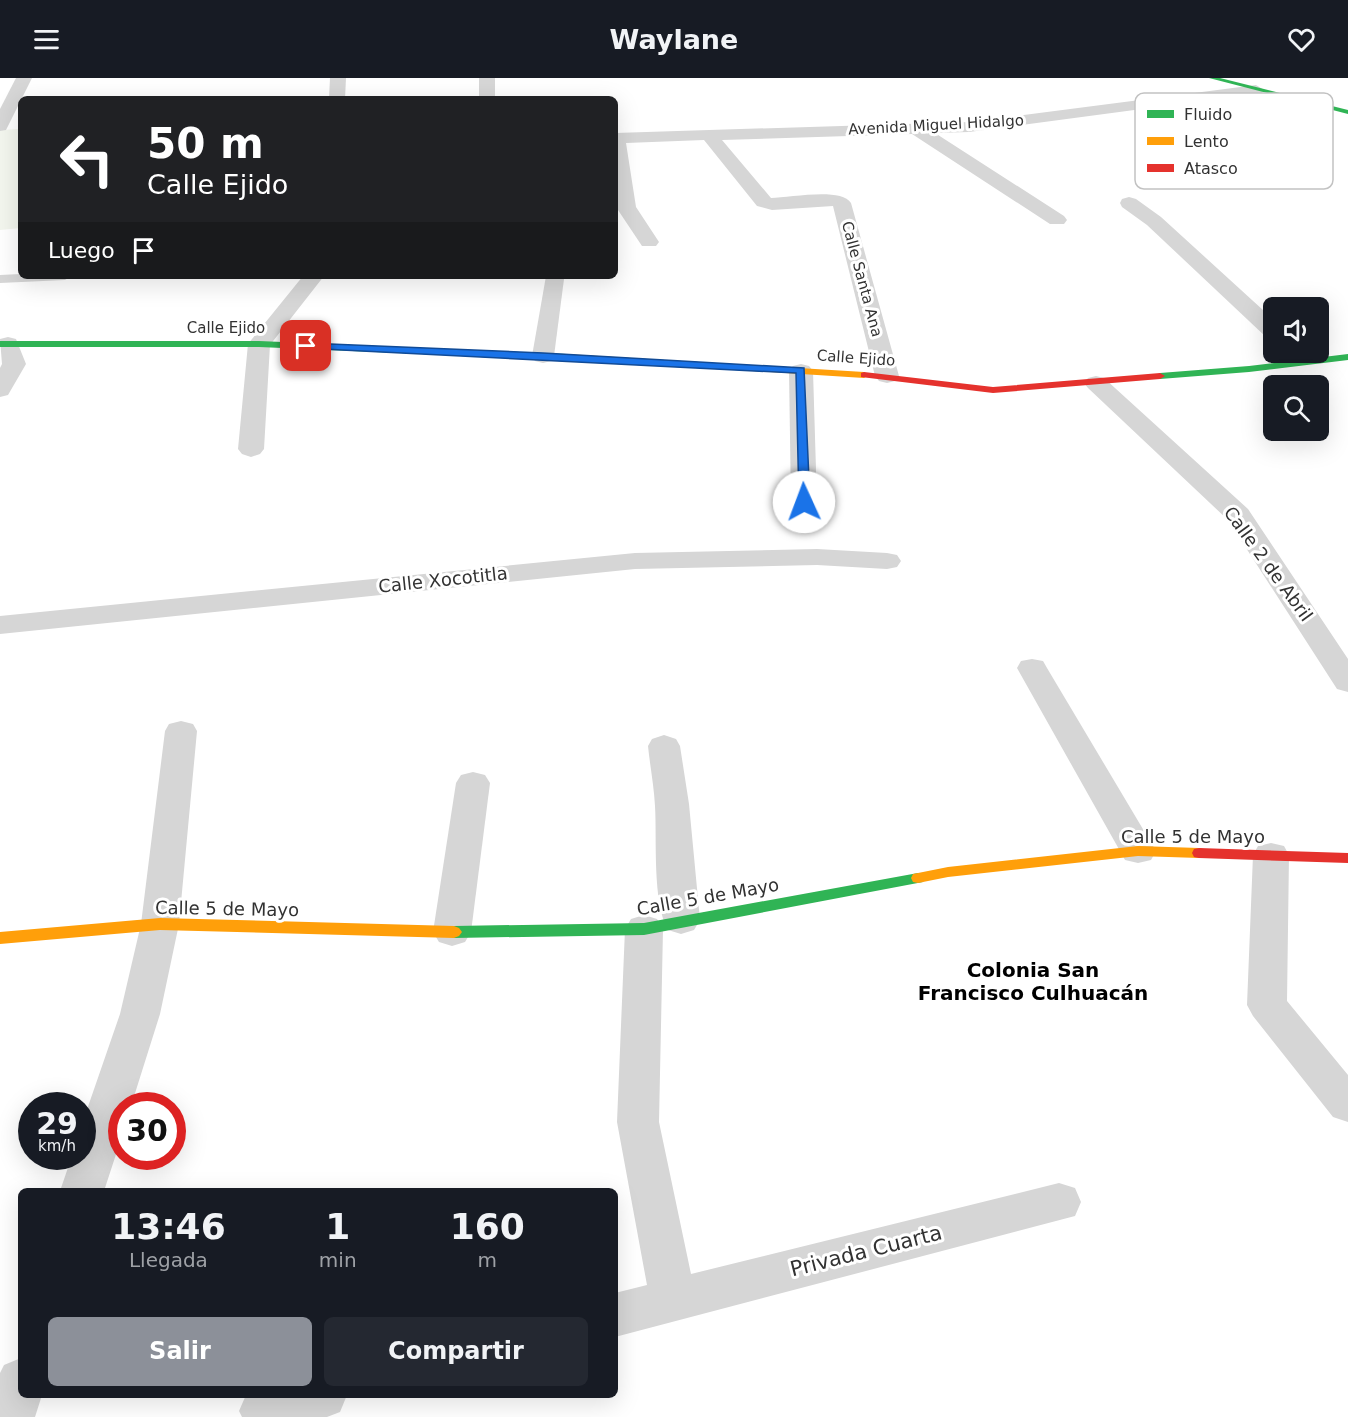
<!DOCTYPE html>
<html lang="es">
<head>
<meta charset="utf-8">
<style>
	:root { --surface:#171b24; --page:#242831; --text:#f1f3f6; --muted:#9ea1a6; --accent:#8c9099 }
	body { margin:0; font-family:"DejaVu Sans",sans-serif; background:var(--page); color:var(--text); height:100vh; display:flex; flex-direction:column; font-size:22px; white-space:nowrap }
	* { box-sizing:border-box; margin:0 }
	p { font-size:20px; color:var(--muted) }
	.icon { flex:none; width:33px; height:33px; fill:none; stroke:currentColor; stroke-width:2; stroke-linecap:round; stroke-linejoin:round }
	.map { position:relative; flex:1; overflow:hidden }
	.panel { position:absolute; left:18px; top:1110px; width:600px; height:210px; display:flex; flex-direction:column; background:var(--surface); border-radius:9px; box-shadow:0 6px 24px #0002 }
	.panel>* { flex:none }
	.hud { position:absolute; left:18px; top:18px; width:600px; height:183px; border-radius:9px; box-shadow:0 6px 24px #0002; background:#202124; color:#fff; overflow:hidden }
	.tools { position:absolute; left:1263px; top:219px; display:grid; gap:12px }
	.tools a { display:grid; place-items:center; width:66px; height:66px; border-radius:9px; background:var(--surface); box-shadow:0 6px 24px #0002; font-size:30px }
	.speed { position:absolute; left:18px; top:1014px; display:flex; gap:12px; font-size:30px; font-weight:700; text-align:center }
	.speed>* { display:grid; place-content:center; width:78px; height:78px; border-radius:50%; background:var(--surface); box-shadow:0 6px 24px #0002; line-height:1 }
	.speed small { font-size:15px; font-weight:400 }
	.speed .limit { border:9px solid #d22; background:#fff; color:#111 }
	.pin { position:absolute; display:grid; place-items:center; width:51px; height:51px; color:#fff; margin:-26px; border-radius:12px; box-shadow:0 3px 9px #0006 }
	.me { position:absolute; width:66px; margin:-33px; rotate:358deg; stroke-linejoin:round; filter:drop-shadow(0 0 4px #0008) }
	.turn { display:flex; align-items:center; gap:21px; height:126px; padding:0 30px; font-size:27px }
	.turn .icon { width:78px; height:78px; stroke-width:2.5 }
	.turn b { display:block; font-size:42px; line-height:51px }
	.then { display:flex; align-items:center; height:57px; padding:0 30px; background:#0003; gap:12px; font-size:22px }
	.eta { display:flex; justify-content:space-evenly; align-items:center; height:102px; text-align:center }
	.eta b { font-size:36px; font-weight:700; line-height:42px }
	.action { display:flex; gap:12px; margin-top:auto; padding:12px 30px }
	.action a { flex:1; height:69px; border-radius:9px; background:var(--accent); color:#fff; font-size:24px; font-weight:700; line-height:69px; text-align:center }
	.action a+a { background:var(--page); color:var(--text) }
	header { display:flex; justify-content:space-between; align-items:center; height:78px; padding:0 30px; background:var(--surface); font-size:27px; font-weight:700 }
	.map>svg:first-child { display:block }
</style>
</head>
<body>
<header><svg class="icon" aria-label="menu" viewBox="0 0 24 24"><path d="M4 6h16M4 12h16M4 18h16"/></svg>Waylane<svg class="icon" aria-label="heart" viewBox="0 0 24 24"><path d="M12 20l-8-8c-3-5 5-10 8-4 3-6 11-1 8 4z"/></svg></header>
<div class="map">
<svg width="1348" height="1339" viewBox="0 0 1348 1339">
	<rect width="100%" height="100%" fill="#fff"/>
	<polygon fill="#f3f6ee" points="21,51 21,150 0,152 0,52"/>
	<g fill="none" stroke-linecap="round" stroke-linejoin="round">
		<polygon fill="#d6d6d6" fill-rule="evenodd" points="21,196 21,198 71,198 65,202 0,205 0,197"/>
		<g fill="#d6d6d6" fill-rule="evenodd">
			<polygon points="16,0 32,0 6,52 0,53 0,31"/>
			<polygon points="330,0 346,0 345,21 329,21"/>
			<rect x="479" y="0" width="16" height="21"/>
			<path d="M1256,7l8,5 -2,3 -293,39 -34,1 129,83 3,4 -3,4h-14l-138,-90 -190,6 49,58c18,0 70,-11 80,5l48,173 -4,5 -8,2 -8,-2 -4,-5 -42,-170 -61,4 -15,-4 -53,-66 -78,3 10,64 23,35 -3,4h-14l-26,-39 -1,-74 354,-11z"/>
			<polygon points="1129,119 1136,121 1161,139 1274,242 1274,261 1266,259 1147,147 1122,129 1120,125 1122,121"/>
			<polygon points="303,198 324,198 270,267 264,371 260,376 251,379 242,376 238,371 248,266"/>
			<polygon points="546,198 562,198 564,201 554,278 551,283 543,285 535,283 532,278"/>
			<polygon points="8,259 16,261 26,286 8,317 0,319 0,290 2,286 0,261"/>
			<polygon points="801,286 809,288 813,293 817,425 813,431 804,433 795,431 791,425 789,293 793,288"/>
			<polygon points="1096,298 1104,300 1248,431 1348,581 1348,614 1337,611 1228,442 1088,310 1084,305 1088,300"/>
			<polygon points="817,471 887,475 897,477 901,483 897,489 887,491 817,487 635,491 0,556 0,538 635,475"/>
			<polygon points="1032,581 1043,583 1047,590 1156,773 1151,782 1138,785 1125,782 1120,773 1017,590 1021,583"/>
			<polygon points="181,643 193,646 197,653 179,846 160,936 131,1028 122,1028 122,1058 104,1113 60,1113 72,1078 82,1078 82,1046 120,936 141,846 165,653 169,646"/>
			<path d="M664,657l12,4 4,7 9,58 11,116 -6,10 -13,4 -13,-4c-16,-28 -11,-91 -13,-124 -1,-20 -5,-40 -7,-60l4,-7z"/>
			<polygon points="473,694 485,697 490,705 471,854 465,864 452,868 439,864 433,854 456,705 461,697"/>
			<polygon points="1271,765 1284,768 1289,777 1287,923 1348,997 1348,1044 1333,1039 1253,938 1247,927 1253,777 1258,768"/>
			<polygon points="644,837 657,841 663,851 659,1044 691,1196 1059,1105 1075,1110 1081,1124 1075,1138 615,1259 615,1215 647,1207 617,1044 625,851 631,841"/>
			<polygon points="21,1280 21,1317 42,1317 35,1339 0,1339 0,1295 4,1287"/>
			<polygon points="246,1317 347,1317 340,1334 327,1339 242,1339 239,1333"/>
		</g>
		<g fill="#30b455" fill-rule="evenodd">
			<polygon points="1209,0 1220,0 1348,32 1348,36"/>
			<polygon points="0,263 259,263 566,276 571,279 566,282 259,269 0,269"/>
			<polygon points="1348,276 1348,282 1249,294 1160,301 1155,298 1160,295 1249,288"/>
			<polygon points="918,795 923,796 925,800 923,804 644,857 454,860 449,858 446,854 449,850 454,848 644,845"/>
		</g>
		<g fill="#ff9f0a" fill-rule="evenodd">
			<polygon points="566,276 864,294 869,297 864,300 563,281 563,277"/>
			<polygon points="1138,768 1199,770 1204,771 1206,775 1204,779 1199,780 1138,778 948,799 918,805 913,804 911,800 913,796 948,789"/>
			<polygon points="160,840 454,848 459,850 462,854 459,858 454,860 160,852 0,866 0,854"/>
		</g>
		<g fill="#e5322d" fill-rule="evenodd">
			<polygon points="864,294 993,309 1160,295 1165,298 1160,301 993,315 861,299 861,295"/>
			<polygon points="1199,770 1348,775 1348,785 1199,780 1194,779 1192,775 1194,771"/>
		</g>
	</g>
	<polygon fill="#1a73e8" stroke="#114b97" stroke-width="1.5" points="306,265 543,275 804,290 810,424 804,428 799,424 796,295 303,270 303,266"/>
	<g text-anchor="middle" stroke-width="6" stroke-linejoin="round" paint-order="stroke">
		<g font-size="15" fill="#323232" stroke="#fff">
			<text transform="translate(936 47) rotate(-3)" y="5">Avenida Miguel Hidalgo</text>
			<text transform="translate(862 201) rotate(75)" y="5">Calle Santa Ana</text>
			<text x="226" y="255">Calle Ejido</text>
			<text transform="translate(856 280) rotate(4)" y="5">Calle Ejido</text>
		</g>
		<g font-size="18" fill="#323232" stroke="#fff">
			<text transform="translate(1268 486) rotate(54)" y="6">Calle 2 de Abril</text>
			<text transform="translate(443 502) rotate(-6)" y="6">Calle Xocotitla</text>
			<text x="1193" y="765">Calle 5 de Mayo</text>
			<text transform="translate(708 819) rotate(-10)" y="6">Calle 5 de Mayo</text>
			<text transform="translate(227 831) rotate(1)" y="6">Calle 5 de Mayo</text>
		</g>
		<g font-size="20" font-weight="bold" fill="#000" stroke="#fff">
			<text x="1033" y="899">Colonia San<tspan x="1033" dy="23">Francisco Culhuacán</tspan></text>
		</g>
		<g font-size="21" fill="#323232" stroke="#fff">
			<text transform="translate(866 1173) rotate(-14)" y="7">Privada Cuarta</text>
		</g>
	</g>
	<rect x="1135" y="15" width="198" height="96" rx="9" fill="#fff" stroke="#c2c2c2" stroke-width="1.5"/>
	<rect x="1147" y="32" width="27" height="8" fill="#30b455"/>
	<rect x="1147" y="59" width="27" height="8" fill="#ff9f0a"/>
	<rect x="1147" y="86" width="27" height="8" fill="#e5322d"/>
	<g font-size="16" fill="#323232">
		<text x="1184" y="42">Fluido</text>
		<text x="1184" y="69">Lento</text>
		<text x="1184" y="96">Atasco</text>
	</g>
</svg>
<div class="tools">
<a><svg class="icon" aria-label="sound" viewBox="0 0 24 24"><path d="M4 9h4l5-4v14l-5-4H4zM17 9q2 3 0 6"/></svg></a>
<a><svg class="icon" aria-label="search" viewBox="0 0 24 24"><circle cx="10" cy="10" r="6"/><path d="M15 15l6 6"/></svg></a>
</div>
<div class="speed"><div>29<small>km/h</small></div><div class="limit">30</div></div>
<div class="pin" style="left:306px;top:268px;background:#d93025"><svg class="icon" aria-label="arrive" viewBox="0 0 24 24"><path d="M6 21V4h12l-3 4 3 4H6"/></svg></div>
<svg class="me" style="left:804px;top:424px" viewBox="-20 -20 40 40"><circle r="19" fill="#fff"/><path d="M0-13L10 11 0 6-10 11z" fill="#1a73e8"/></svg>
<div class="hud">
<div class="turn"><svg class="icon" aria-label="left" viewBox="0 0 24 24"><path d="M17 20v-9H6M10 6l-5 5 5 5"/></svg><div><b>50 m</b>Calle Ejido</div></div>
<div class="then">Luego<svg class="icon" aria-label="arrive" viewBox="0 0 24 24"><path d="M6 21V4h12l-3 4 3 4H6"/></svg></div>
</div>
<section class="panel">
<div class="eta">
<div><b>13:46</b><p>Llegada</p></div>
<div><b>1</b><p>min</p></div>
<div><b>160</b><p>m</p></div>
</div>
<div class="action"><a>Salir</a><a>Compartir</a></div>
</section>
</div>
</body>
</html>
